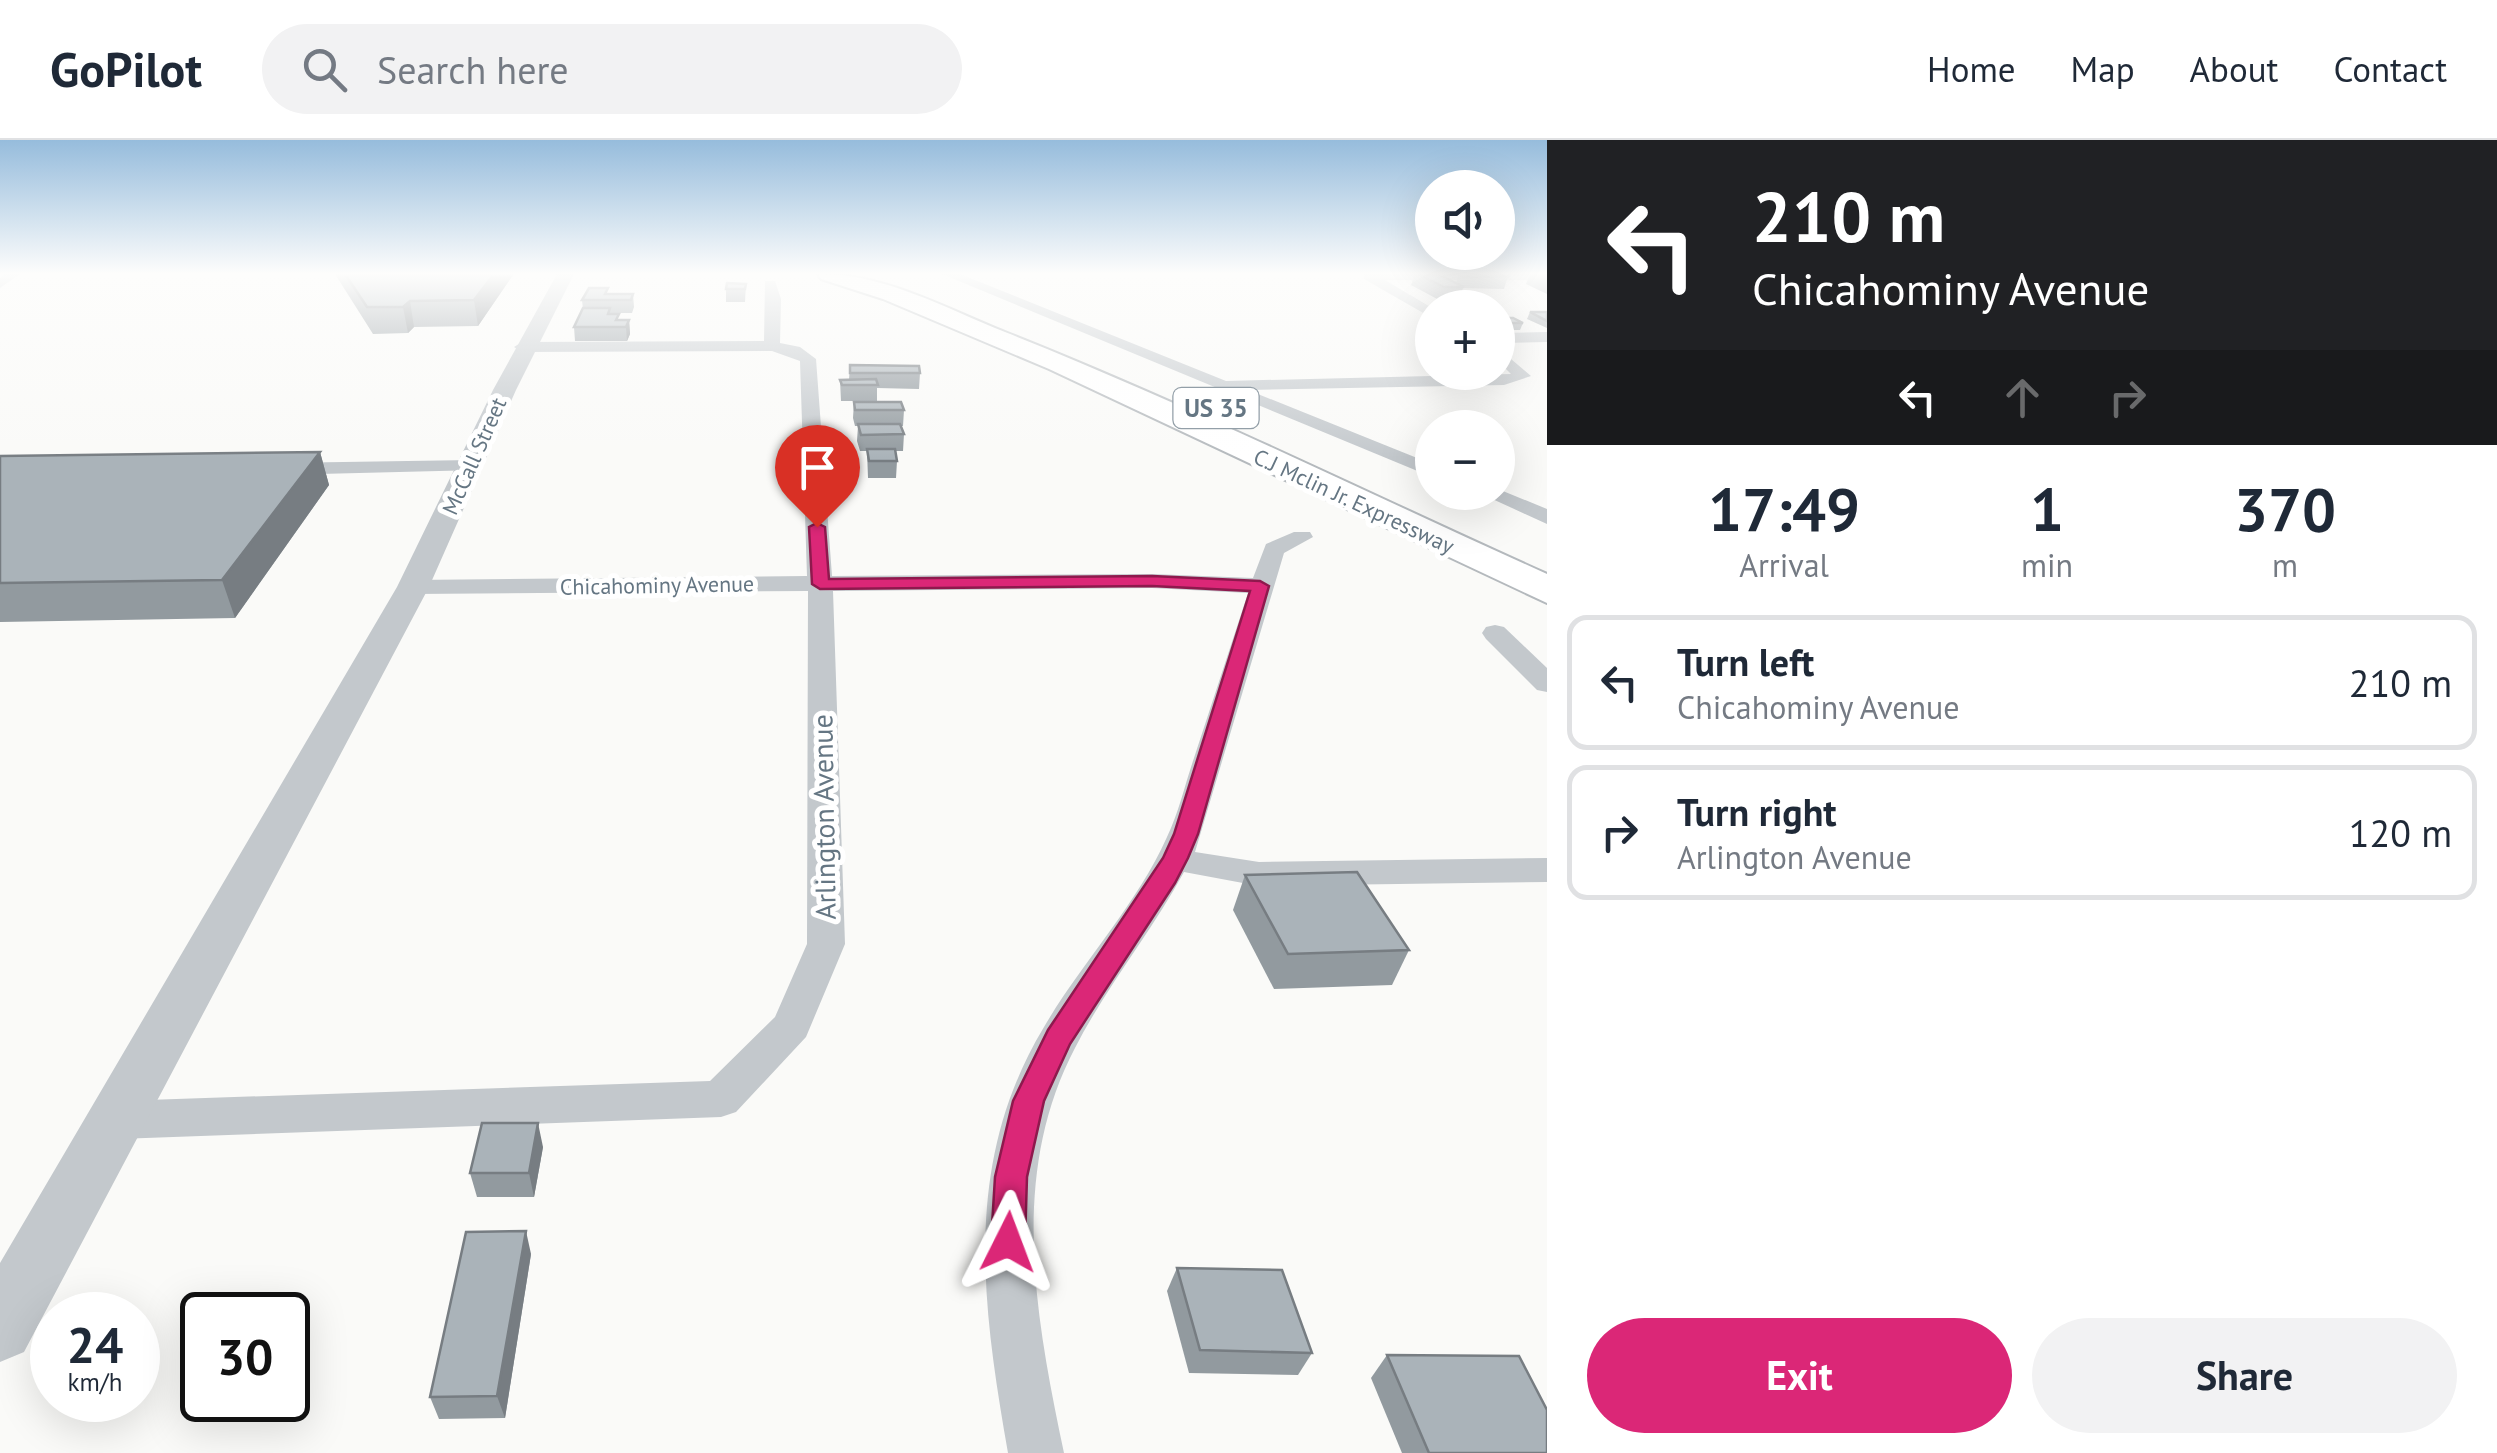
<!DOCTYPE html>
<html lang="en">
<head>
<meta charset="utf-8">
<style>
	:root { --surface:#fff; --page:#f2f2f3; --text:#1f2937; --muted:#747a83; --line:#e0e1e3; --accent:#db2777 }
	body { margin:0; font-family:"PT Sans",sans-serif; background:var(--page); color:var(--text); height:100vh; display:flex; flex-direction:column; font-size:38px; white-space:nowrap }
	* { box-sizing:border-box; margin:0 }
	p { font-size:32px; color:var(--muted) }
	.icon { flex:none; width:55px; height:55px; fill:none; stroke:currentColor; stroke-width:2; stroke-linecap:round; stroke-linejoin:round }
	.map { position:relative; flex:1; overflow:hidden }
	.drawer { display:flex; flex-direction:column; background:var(--surface); width:950px }
	.drawer>* { flex:none }
	.banner { background:#202124; color:#fff; overflow:hidden }
	.fabs { position:absolute; left:1415px; top:30px; display:grid; gap:20px }
	.fabs a { display:grid; place-items:center; width:100px; height:100px; border-radius:50%; background:var(--surface); box-shadow:0 10px 40px #0002; font-size:50px }
	.speed { position:absolute; left:30px; top:1152px; display:flex; gap:20px; font-size:50px; font-weight:700; text-align:center }
	.speed>* { display:grid; place-content:center; width:130px; height:130px; border-radius:50%; background:var(--surface); box-shadow:0 10px 40px #0002; line-height:1 }
	.speed small { font-size:25px; font-weight:400 }
	.speed .limit { border:5px solid #111; border-radius:15px; background:#fff; color:#111 }
	.pin { position:absolute; display:grid; place-items:center; width:85px; height:85px; color:#fff; margin:-102px -42px; border-radius:50% 50% 50% 0; rotate:-45deg; box-shadow:0 0 10px #0007 }
	.pin .icon { rotate:45deg }
	.me { position:absolute; width:110px; margin:-55px; rotate:3deg; stroke-linejoin:round; filter:drop-shadow(0 0 8px #0008) }
	.turn { display:flex; align-items:center; gap:35px; height:210px; padding:0 40px; font-size:45px }
	.turn .icon { width:130px; height:130px; stroke-width:2.5 }
	.turn b { display:block; font-size:70px; line-height:85px }
	.lanes { display:flex; align-items:center; height:95px; padding:0 40px; background:#0003; justify-content:center; gap:50px; direction:ltr }
	.lanes .off { opacity:.35 }
	.eta { display:flex; justify-content:space-evenly; align-items:center; height:170px; text-align:center }
	.eta b { font-size:60px; font-weight:700; line-height:70px }
	.cta { display:flex; gap:20px; margin-top:auto; padding:20px 40px }
	.cta a { flex:1; height:115px; border-radius:60px; background:var(--accent); color:#fff; font-size:40px; font-weight:700; line-height:115px; text-align:center }
	.cta a+a { background:var(--page); color:var(--text) }
	ul { padding:0; list-style:none }
	li { display:flex; align-items:center; gap:30px; height:135px; margin:0 20px 15px; padding:0 20px; border:5px solid var(--line); border-radius:20px }
	li div { flex:1 }
	li b { display:block; font-size:38px }
	li em { font-style:normal }
	header { display:flex; align-items:center; gap:60px; box-sizing:border-box; height:140px; padding:0 50px; background:var(--surface); border-bottom:2px solid var(--line) }
	header strong { font-size:48px }
	nav { display:flex; gap:55px; margin-inline-start:auto; font-size:35px }
	.search { width:700px; height:90px; background:var(--page); display:flex; align-items:center; gap:25px; box-sizing:border-box; padding:0 35px; border-radius:55px; color:var(--muted); font-size:38px }
	main { display:flex; flex:1; min-height:0 }
	.map>svg:first-child { display:block }
</style>
</head>
<body>
<header>
<strong>GoPilot</strong>
<div class="search"><svg class="icon" aria-label="search" viewBox="0 0 24 24"><circle cx="10" cy="10" r="6"/><path d="M15 15l6 6"/></svg>Search here</div>
<nav><a>Home</a><a>Map</a><a>About</a><a>Contact</a></nav>
</header>
<main>
<div class="map">
<svg width="1547" height="1313" viewBox="0 0 1547 1313">
	<rect width="100%" height="100%" fill="#fafaf8"/>
	<g fill="none" stroke-linecap="round" stroke-linejoin="round">
		<g stroke="#b4b9bd" stroke-width="4">
			<path id="trunk" d="M818,134c65,-1 127,34 187,58 184,73 362,161 542,242v29l-498,-234 -166,-70 -62,-20z"/>
		</g>
		<g fill="#c3c8cc" fill-rule="evenodd">
			<polygon points="5,134 20,134 0,148 0,138"/>
			<polygon points="942,134 960,134 1226,241 1511,234 1498,221 1498,208 1531,236 1504,245 1248,250 1432,324 1432,337"/>
			<polygon points="1364,134 1547,134 1547,140 1385,140 1432,168 1432,178 1364,139"/>
			<path d="M765,141h10l6,18 -1,44 20,4 16,12 16,217 320,-2 101,4 13,-34 28,-12h16l3,5 -29,16 -89,299 64,10 288,-4v24l-288,4 -75,-14c-33,61 -78,115 -109,176 -67,127 -39,271 -11,405h-56c-26,-149 -46,-290 36,-426 38,-65 92,-121 123,-190 12,-25 18,-53 27,-79 18,-55 36,-110 54,-165l-96,-5 -319,3 12,353 -39,93 -70,75 -15,5 -603,22 -16,-6 -6,-13 6,-13 16,-6 592,-20 65,-64 32,-73 1,-353 -395,3 -12,-7 12,-7 394,-4 -7,-215 -28,-10 -250,1 -8,-5 8,-5 242,-1z"/>
			<polygon points="1547,192 1547,202 1498,203 1498,193"/>
			<polygon points="472,320 482,326 479,330 279,335 269,329 279,323"/>
			<polygon points="1498,349 1547,369 1547,384 1477,352 1498,352"/>
			<polygon points="1495,485 1504,487 1547,528 1547,552 1537,550 1486,499 1482,493 1486,487"/>
		</g>
		<polygon fill="#c3c8cc" fill-rule="evenodd" points="557,134 574,134 516,250 429,447 24,1212 0,1222 0,1123 397,447 493,250"/>
		<use href="#trunk" fill="#fff" fill-rule="evenodd"/>
	</g>
	<g fill="#929a9f">
		<polygon points="335,134 513,134 513,135 478,186 414,187 408,193 373,194"/>
		<polygon points="1415,134 1438,134 1456,143 1459,134 1506,134 1508,136 1504,149 1463,148 1459,160 1439,160 1411,145"/>
		<polygon points="1530,134 1547,134 1547,154 1526,144"/>
		<polygon points="746,144 745,162 726,162 726,149"/>
		<polygon points="608,154 633,154 634,167 632,173 610,173 619,180 629,180 630,194 627,201 575,201 574,187 583,169 582,160"/>
		<polygon points="1530,172 1547,172 1547,188 1527,179"/>
		<polygon points="1498,178 1523,183 1520,190 1501,190 1498,188"/>
		<polygon points="850,225 920,233 919,249 877,248 877,261 841,261 840,240 849,240"/>
		<polygon points="854,262 904,270 903,286 901,286 904,294 903,311 895,311 897,321 896,338 868,338 867,311 860,311 857,301 858,286 855,286 853,278"/>
		<polygon points="320,312 329,345 235,478 0,482 0,316"/>
		<polygon points="1245,735 1409,810 1392,845 1274,849 1233,770"/>
		<polygon points="543,1007 534,1057 477,1057 470,1033"/>
		<polygon points="531,1114 505,1278 439,1279 430,1257"/>
		<polygon points="1177,1128 1312,1213 1298,1235 1189,1233 1167,1151"/>
		<polygon points="1387,1215 1547,1313 1402,1313 1371,1238"/>
	</g>
	<g fill="#777d82">
		<polygon points="494,134 513,135 478,186 474,160"/>
		<polygon points="410,161 414,187 408,193 403,167"/>
		<polygon points="629,180 630,194 627,201 626,187"/>
		<polygon points="320,312 329,345 235,478 222,440"/>
		<polygon points="538,983 543,1007 534,1057 529,1033"/>
		<polygon points="526,1091 531,1114 505,1278 497,1256"/>
	</g>
	<g fill="#aab3b9" stroke="#777d82" stroke-width="2.5">
		<polygon points="345,134 494,134 474,160 410,161 403,167 367,167"/>
		<polygon points="1418,134 1438,134 1464,147 1444,147"/>
		<polygon points="1464,134 1506,134 1508,136 1470,137"/>
		<polygon points="727,143 746,144 745,149 726,149"/>
		<polygon points="589,148 608,148 605,154 633,154 631,160 582,160"/>
		<polygon points="583,168 610,168 608,174 619,174 616,180 629,180 626,187 574,187"/>
		<polygon points="1530,172 1547,172 1547,181"/>
		<polygon points="1498,178 1513,178 1523,183 1504,183 1498,180"/>
		<polygon points="850,225 919,226 920,233 850,233"/>
		<polygon points="876,239 878,245 842,245 840,240"/>
		<polygon points="854,262 901,262 904,270 855,270"/>
		<polygon points="858,284 900,284 904,294 861,295"/>
		<polygon points="867,309 895,309 897,321 869,321"/>
		<polygon points="320,312 222,440 0,443 0,316"/>
		<polygon points="1357,732 1409,810 1288,814 1245,735"/>
		<polygon points="482,983 538,983 529,1033 470,1033"/>
		<polygon points="526,1091 497,1256 430,1257 466,1092"/>
		<polygon points="1177,1128 1282,1130 1312,1213 1200,1210"/>
		<polygon points="1387,1215 1519,1216 1547,1270 1547,1313 1429,1313"/>
	</g>
	<linearGradient id="sky" x2="0" y2="1"><stop stop-color="#96bcdc"/><stop offset="0.42" stop-color="#fdfdfc"/><stop offset="1" stop-color="#fdfdfc" stop-opacity="0"/></linearGradient>
	<rect width="1547" height="318" fill="url(#sky)"/>
	<polygon fill="#db2777" stroke="#8e194d" stroke-width="2.5" points="817,383 825,387 829,439 1152,436 1260,441 1269,446 1198,694 1188,718 1175,743 1070,904 1044,961 1027,1037 1025,1102 1020,1113 1008,1117 996,1113 991,1102 995,1037 1013,961 1048,890 1163,718 1174,694 1250,451 1152,446 820,449 812,444 809,387"/>
	<g text-anchor="middle" stroke-width="10" stroke-linejoin="round" paint-order="stroke">
		<g font-size="22" fill="#657683" stroke="#fff">
			<text transform="translate(474 316) rotate(-66)" y="8">McCall Street</text>
			<text transform="translate(1354 361) rotate(25)" y="8">C.J Mclin Jr. Expressway</text>
			<text transform="translate(657 445) rotate(-1)" y="8">Chicahominy Avenue</text>
		</g>
		<rect fill="#fff" stroke="#939fa8" stroke-width="2.5" x="1173.5" y="248" width="85" height="40" rx="8"/>
		<g font-size="25" font-weight="bold" fill="#657683">
			<text x="1216" y="277">US 35</text>
		</g>
		<g font-size="28" fill="#657683" stroke="#fff">
			<text transform="translate(824 677) rotate(-91)" y="10">Arlington Avenue</text>
		</g>
	</g>
</svg>
<div class="fabs">
<a><svg class="icon" aria-label="sound" viewBox="0 0 24 24"><path d="M4 9h4l5-4v14l-5-4H4zM17 9q2 3 0 6"/></svg></a>
<a>+</a>
<a>−</a>
</div>
<div class="speed"><div>24<small>km/h</small></div><div class="limit">30</div></div>
<div class="pin" style="left:817px;top:387px;background:#d93025"><svg class="icon" aria-label="arrive" viewBox="0 0 24 24"><path d="M6 21V4h12l-3 4 3 4H6"/></svg></div>
<svg class="me" style="left:1008px;top:1102px" viewBox="-20 -20 40 40"><path d="M0-17L14 15 0 8-14 15z" fill="#db2777" stroke="#fff" stroke-width="4"/></svg>
</div>
<section class="drawer">
<div class="banner">
<div class="turn"><svg class="icon" aria-label="left" viewBox="0 0 24 24"><path d="M17 20v-9H6M10 6l-5 5 5 5"/></svg><div><b>210 m</b>Chicahominy Avenue</div></div>
<div class="lanes"><svg class="icon" aria-label="left" viewBox="0 0 24 24"><path d="M17 20v-9H6M10 6l-5 5 5 5"/></svg><svg class="icon off" aria-label="ahead" viewBox="0 0 24 24"><path d="M12 20V5M6 11l6-6 6 6"/></svg><svg class="icon off" aria-label="right" viewBox="0 0 24 24"><path d="M7 20v-9h11M14 6l5 5-5 5"/></svg></div>
</div>
<div class="eta">
<div><b>17:49</b><p>Arrival</p></div>
<div><b>1</b><p>min</p></div>
<div><b>370</b><p>m</p></div>
</div>
<ul>
<li><svg class="icon" aria-label="left" viewBox="0 0 24 24"><path d="M17 20v-9H6M10 6l-5 5 5 5"/></svg><div><b>Turn left</b><p>Chicahominy Avenue</p></div><em>210 m</em></li>
<li><svg class="icon" aria-label="right" viewBox="0 0 24 24"><path d="M7 20v-9h11M14 6l5 5-5 5"/></svg><div><b>Turn right</b><p>Arlington Avenue</p></div><em>120 m</em></li>
</ul>
<div class="cta"><a>Exit</a><a>Share</a></div>
</section>
</main>
</body>
</html>
